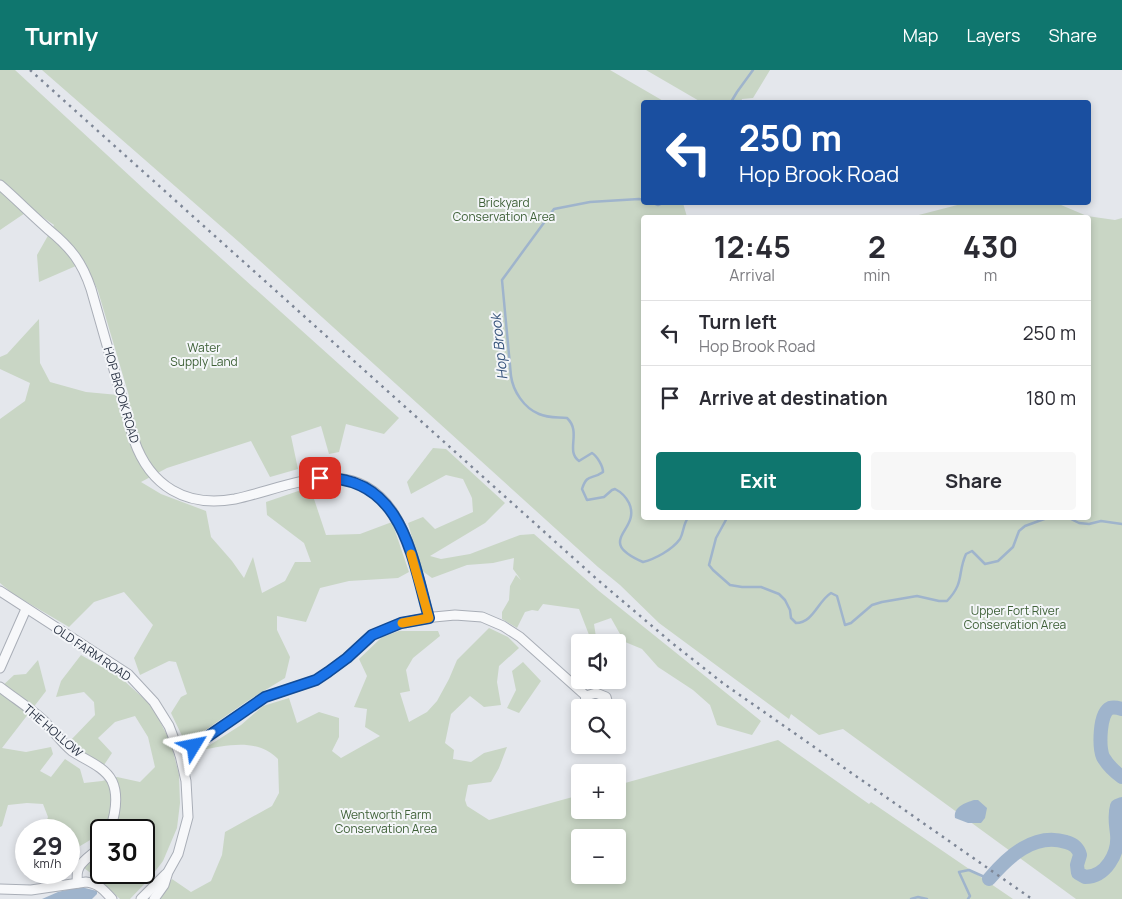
<!DOCTYPE html>
<html lang="en">
<head>
<meta charset="utf-8">
<style>
	:root { --surface:#fff; --page:#f7f7f7; --text:#2b2b33; --muted:#7c7c81; --line:#e1e1e2; --accent:#0f766e }
	body { margin:0; font-family:Manrope,sans-serif; background:var(--page); color:var(--text); height:100vh; display:flex; flex-direction:column; font-size:19px; white-space:nowrap }
	* { box-sizing:border-box; margin:0 }
	p { font-size:16px; color:var(--muted) }
	.icon { flex:none; width:28px; height:28px; fill:none; stroke:currentColor; stroke-width:2; stroke-linecap:round; stroke-linejoin:round }
	.map { position:relative; flex:1; overflow:hidden }
	.side { position:absolute; left:641px; top:145px; width:450px; height:305px; display:flex; flex-direction:column; background:var(--surface); border-radius:5px; box-shadow:0 2px 8px #0003 }
	.side>* { flex:none }
	.banner { position:absolute; left:641px; top:30px; width:450px; height:105px; border-radius:5px; box-shadow:0 2px 8px #0003; background:#1a4fa0; color:#fff; overflow:hidden }
	.fabs { position:absolute; left:571px; top:564px; display:grid; gap:10px }
	.fabs a { display:grid; place-items:center; width:55px; height:55px; border-radius:5px; background:var(--surface); box-shadow:0 2px 8px #0003; font-size:25px }
	.speed { position:absolute; left:15px; top:749px; display:flex; gap:10px; font-size:25px; font-weight:700; text-align:center }
	.speed>* { display:grid; place-content:center; width:65px; height:65px; border-radius:50%; background:var(--surface); box-shadow:0 2px 8px #0003; line-height:1 }
	.speed small { font-size:12px; font-weight:400 }
	.speed .limit { border:2px solid #111; border-radius:8px; background:#fff; color:#111 }
	.pin { position:absolute; display:grid; place-items:center; width:42px; height:42px; color:#fff; margin:-21px; border-radius:10px; box-shadow:0 2px 8px #0006 }
	.me { position:absolute; width:55px; margin:-28px; rotate:55deg; stroke-linejoin:round; filter:drop-shadow(0 0 4px #0008) }
	.turn { display:flex; align-items:center; gap:18px; height:105px; padding:0 15px; font-size:22px }
	.turn .icon { width:65px; height:65px; stroke-width:2.5 }
	.turn b { display:block; font-size:35px; line-height:42px }
	.eta { display:flex; justify-content:space-evenly; align-items:center; height:85px; text-align:center }
	.eta b { font-size:30px; font-weight:700; line-height:35px }
	.action { display:flex; gap:10px; margin-top:auto; padding:10px 15px }
	.action a { flex:1; height:58px; border-radius:5px; background:var(--accent); color:#fff; font-size:20px; font-weight:700; line-height:58px; text-align:center }
	.action a+a { background:var(--page); color:var(--text) }
	ul { padding:0; list-style:none }
	li { display:flex; align-items:center; gap:15px; height:65px; padding:0 15px; border-top:1px solid var(--line) }
	li div { flex:1 }
	li b { display:block; font-size:19px }
	li em { font-style:normal }
	header { display:flex; align-items:center; gap:30px; box-sizing:border-box; height:70px; padding:0 25px; background:var(--accent); color:#fff }
	header strong { font-size:24px }
	nav { display:flex; gap:28px; margin-inline-start:auto; font-size:18px }
	.map>svg:first-child { display:block }
</style>
</head>
<body>
<header>
<strong>Turnly</strong>
<nav><a>Map</a><a>Layers</a><a>Share</a></nav>
</header>
<div class="map">
<svg width="1122" height="829" viewBox="0 0 1122 829">
	<rect width="100%" height="100%" fill="#e4e7ec"/>
	<g fill="#c9d6c5" fill-rule="evenodd">
		<polygon points="0,0 15,0 145,120 399,348 384,364 346,354 339,382 329,384 321,356 291,366 298,399 270,407 251,371 167,398 141,412 161,424 206,441 211,467 232,491 244,508 253,487 262,523 285,511 295,492 311,492 304,473 267,445 266,432 310,417 326,465 360,464 392,452 409,502 398,508 349,511 320,518 306,552 277,546 277,560 290,587 285,608 246,632 194,668 184,670 171,643 181,627 187,624 176,592 169,591 140,605 134,588 153,555 124,522 94,532 69,557 13,524 0,513 0,349 25,331 30,313 0,299 0,287 7,284 39,249 40,293 50,312 86,322 129,326 98,221 85,192 39,212 37,185 54,155 31,139 0,160"/>
		<polygon points="42,0 610,0 665,32 644,32 644,132 683,133 687,147 644,148 644,448 1089,448 1089,148 911,147 965,133 1054,132 1087,146 1115,150 1122,148 1122,829 1076,829 843,659 819,665 791,644 789,649 659,553 620,515 598,497 239,172"/>
		<polygon points="646,0 770,0 753,28 742,29 741,32 701,32"/>
		<polygon points="433,378 446,379 505,433 485,453 430,486 441,489 470,484 520,465 534,464 599,521 761,651 752,665 717,655 710,635 693,620 658,597 642,579 618,569 616,572 592,572 620,564 611,548 594,554 596,567 591,570 579,539 543,534 538,541 532,540 525,542 517,558 502,549 502,542 509,530 510,516 516,505 521,510 513,499 514,488 493,493 467,495 432,508 421,500 408,453 423,447 435,459 473,442 472,428 463,409 446,405 411,424 407,412"/>
		<path d="M489,558l19,9 11,11 -20,18 -2,16 4,23 -17,2 -14,-11 -19,18 -6,29 9,7 -1,9 18,3 13,-9 23,-6 -8,21 -8,14 -23,3 -3,15 2,6 22,14 91,-25v15h38v-25l160,-45 91,64 2,-2 142,97h-853l12,-20 19,13 20,-11 11,-26 3,-23 47,-26 7,-13 -1,-34c-20,-21 -51,-14 -76,-9l39,-25 22,-19 26,-8 8,25 22,-11 20,6v19l-7,14 9,7 39,-22 -15,-9 2,-18 -13,-2 13,-31 -8,-17 23,-22 17,-6h39l2,5 -27,22 -7,12 4,21 -10,2 9,29 18,-10 10,-11 12,-22 8,-19zM580,768h38v37h-38z"/>
		<polygon points="81,585 121,608 152,636 171,673 179,705 180,733 177,758 163,791 150,808 130,829 120,829 100,810 84,798 101,783 101,802 144,802 144,760 101,760 101,772 97,766 75,779 69,777 69,760 43,760 48,747 43,734 27,733 8,735 2,756 0,757 0,618 14,605 26,604 38,590 46,621 2,678 26,682 51,677 53,684 40,701 51,707 65,689 80,699 84,713 102,711 117,707 140,712 155,697 148,667 135,646 115,652 98,668 112,683 104,695 76,680 70,671 95,645 94,632 84,622 56,627 61,611"/>
		<polygon points="523,592 541,611 519,643 507,638 516,620 512,601"/>
	</g>
	<g fill="#9fb4cc">
		<path d="M974,730h4l9,8 -2,10 -4,5h-13l-13,-5c-2,-11 10,-15 19,-18z"/>
		<polygon points="74,818 85,818 97,821 97,824 92,829 42,829 58,822"/>
	</g>
	<g fill="none" stroke-linecap="round" stroke-linejoin="round">
		<g stroke="#9fb4cc" stroke-width="2.5">
			<polyline points="731,32 737,22 753,0"/>
			<path d="M644,130l-5,-1 -49,3 -36,7 -52,71 9,96c2,15 13,32 28,38 9,4 18,3 28,4 15,14 -2,33 12,43l13,-8c5,3 11,13 11,19 -11,8 -16,1 -21,17l5,11 17,-3 8,-7 3,-1c6,3 11,8 14,14 13,28 -36,37 14,59 12,-3 29,-12 37,-23 4,-7 3,-15 8,-21"/>
			<polyline points="651,132 658,135 665,132"/>
			<path d="M727,448l-11,20 -7,27 4,5 17,15 12,2h19l18,7 6,6 5,10 1,8 5,5c17,0 22,-22 35,-30l6,3 8,29 6,-2 21,-18 10,-3 35,-6 22,5h8c18,-19 10,-27 19,-47l6,-3 13,13 13,-3 15,-14 6,-16 6,-5 22,-8"/>
			<polyline points="1069,448 1079,453 1089,454 1101,451 1122,454"/>
			<polyline points="911,829 918,827 927,829"/>
			<polyline points="968,829 970,826 959,802 969,800 989,809"/>
		</g>
		<g stroke="#9fb4cc" stroke-width="14">
			<path d="M1122,639c-3,-1 -9,-2 -12,-1 -11,5 -11,39 -7,49 4,7 12,15 19,20"/>
			<path d="M989,809c19,-22 45,-47 77,-37 7,2 12,5 14,13l-3,10 1,8 7,4c21,0 34,-24 32,-43 -1,-10 -3,-18 0,-28l5,-2"/>
		</g>
		<g stroke="#a9aeb7" stroke-width="11">
			<g id="street">
				<path d="M0,115c16,14 33,31 49,45 22,18 33,32 42,59l43,151c16,46 52,68 101,59 53,-11 116,-47 157,12 20,29 28,73 37,107"/>
				<polyline points="0,521 128,604 154,632 169,656 180,685 186,711 188,747 178,784 168,802 164,815 154,829"/>
				<polyline points="0,598 26,539"/>
				<path d="M0,617c14,11 30,21 43,33 10,10 18,22 29,31 13,9 32,15 40,30 7,15 3,34 -2,49"/>
				<polyline points="584,638 586,626 596,623 606,627 609,638"/>
				<polyline points="180,685 265,627 316,610 328,602 347,588 372,565 401,553 434,547 455,545 482,547 503,556 520,567 586,626"/>
				<path d="M78,813c-5,-20 11,-24 23,-37"/>
				<path d="M0,819l31,1 55,-8c12,1 18,8 26,17"/>
				<polyline points="141,829 166,804"/>
			</g>
		</g>
		<use href="#street" stroke="#f7f8fa" stroke-width="9"/>
		<polyline stroke="#7d8696" stroke-width="2.5" stroke-dasharray="2.5 5" stroke-linecap="butt" points="30,0 599,511 672,573 724,614 1032,829"/>
	</g>
	<g fill="none" stroke-linecap="round" stroke-linejoin="round">
		<g stroke="#114b97" stroke-width="12">
			<path id="route" d="M194,676l71,-49 51,-17 12,-8 19,-14 25,-23 29,-12 28,-5c-17,-61 -27,-143 -109,-140"/>
		</g>
		<use href="#route" stroke="#1a73e8" stroke-width="9"/>
		<polyline stroke="#f59e0b" stroke-width="9" points="402,553 429,548 411,484"/>
	</g>
	<g text-anchor="middle" stroke-width="4" stroke-linejoin="round" paint-order="stroke">
		<g font-size="12" fill="#3f6138" stroke="#f4f6f9">
			<text x="504" y="137">Brickyard<tspan x="504" dy="14">Conservation Area</tspan></text>
			<text x="204" y="282">Water<tspan x="204" dy="14">Supply Land</tspan></text>
			<text x="1015" y="545">Upper Fort River<tspan x="1015" dy="14">Conservation Area</tspan></text>
			<text x="386" y="749">Wentworth Farm<tspan x="386" dy="14">Conservation Area</tspan></text>
		</g>
		<g font-size="12" fill="#2b3445" stroke="#f4f6f9">
			<text transform="translate(121 325) rotate(74)" y="4">HOP BROOK ROAD</text>
			<text transform="translate(92 583) rotate(34)" y="4">OLD FARM ROAD</text>
			<text transform="translate(53 661) rotate(41)" y="4">THE HOLLOW</text>
		</g>
		<g font-size="14" font-style="italic" fill="#34527a" stroke="#f4f6f9">
			<text transform="translate(499 277) rotate(-96)" y="5">Hop Brook</text>
		</g>
	</g>
</svg>
<div class="fabs">
<a><svg class="icon" aria-label="sound" viewBox="0 0 24 24"><path d="M4 9h4l5-4v14l-5-4H4zM17 9q2 3 0 6"/></svg></a>
<a><svg class="icon" aria-label="search" viewBox="0 0 24 24"><circle cx="10" cy="10" r="6"/><path d="M15 15l6 6"/></svg></a>
<a>+</a>
<a>−</a>
</div>
<div class="speed"><div>29<small>km/h</small></div><div class="limit">30</div></div>
<div class="pin" style="left:320px;top:408px;background:#d93025"><svg class="icon" aria-label="arrive" viewBox="0 0 24 24"><path d="M6 21V4h12l-3 4 3 4H6"/></svg></div>
<svg class="me" style="left:194px;top:676px" viewBox="-20 -20 40 40"><path d="M0-17L14 15 0 8-14 15z" fill="#1a73e8" stroke="#fff" stroke-width="4"/></svg>
<div class="banner">
<div class="turn"><svg class="icon" aria-label="left" viewBox="0 0 24 24"><path d="M17 20v-9H6M10 6l-5 5 5 5"/></svg><div><b>250 m</b>Hop Brook Road</div></div>
</div>
<section class="side">
<div class="eta">
<div><b>12:45</b><p>Arrival</p></div>
<div><b>2</b><p>min</p></div>
<div><b>430</b><p>m</p></div>
</div>
<ul>
<li><svg class="icon" aria-label="left" viewBox="0 0 24 24"><path d="M17 20v-9H6M10 6l-5 5 5 5"/></svg><div><b>Turn left</b><p>Hop Brook Road</p></div><em>250 m</em></li>
<li><svg class="icon" aria-label="arrive" viewBox="0 0 24 24"><path d="M6 21V4h12l-3 4 3 4H6"/></svg><div><b>Arrive at destination</b></div><em>180 m</em></li>
</ul>
<div class="action"><a>Exit</a><a>Share</a></div>
</section>
</div>
</body>
</html>
